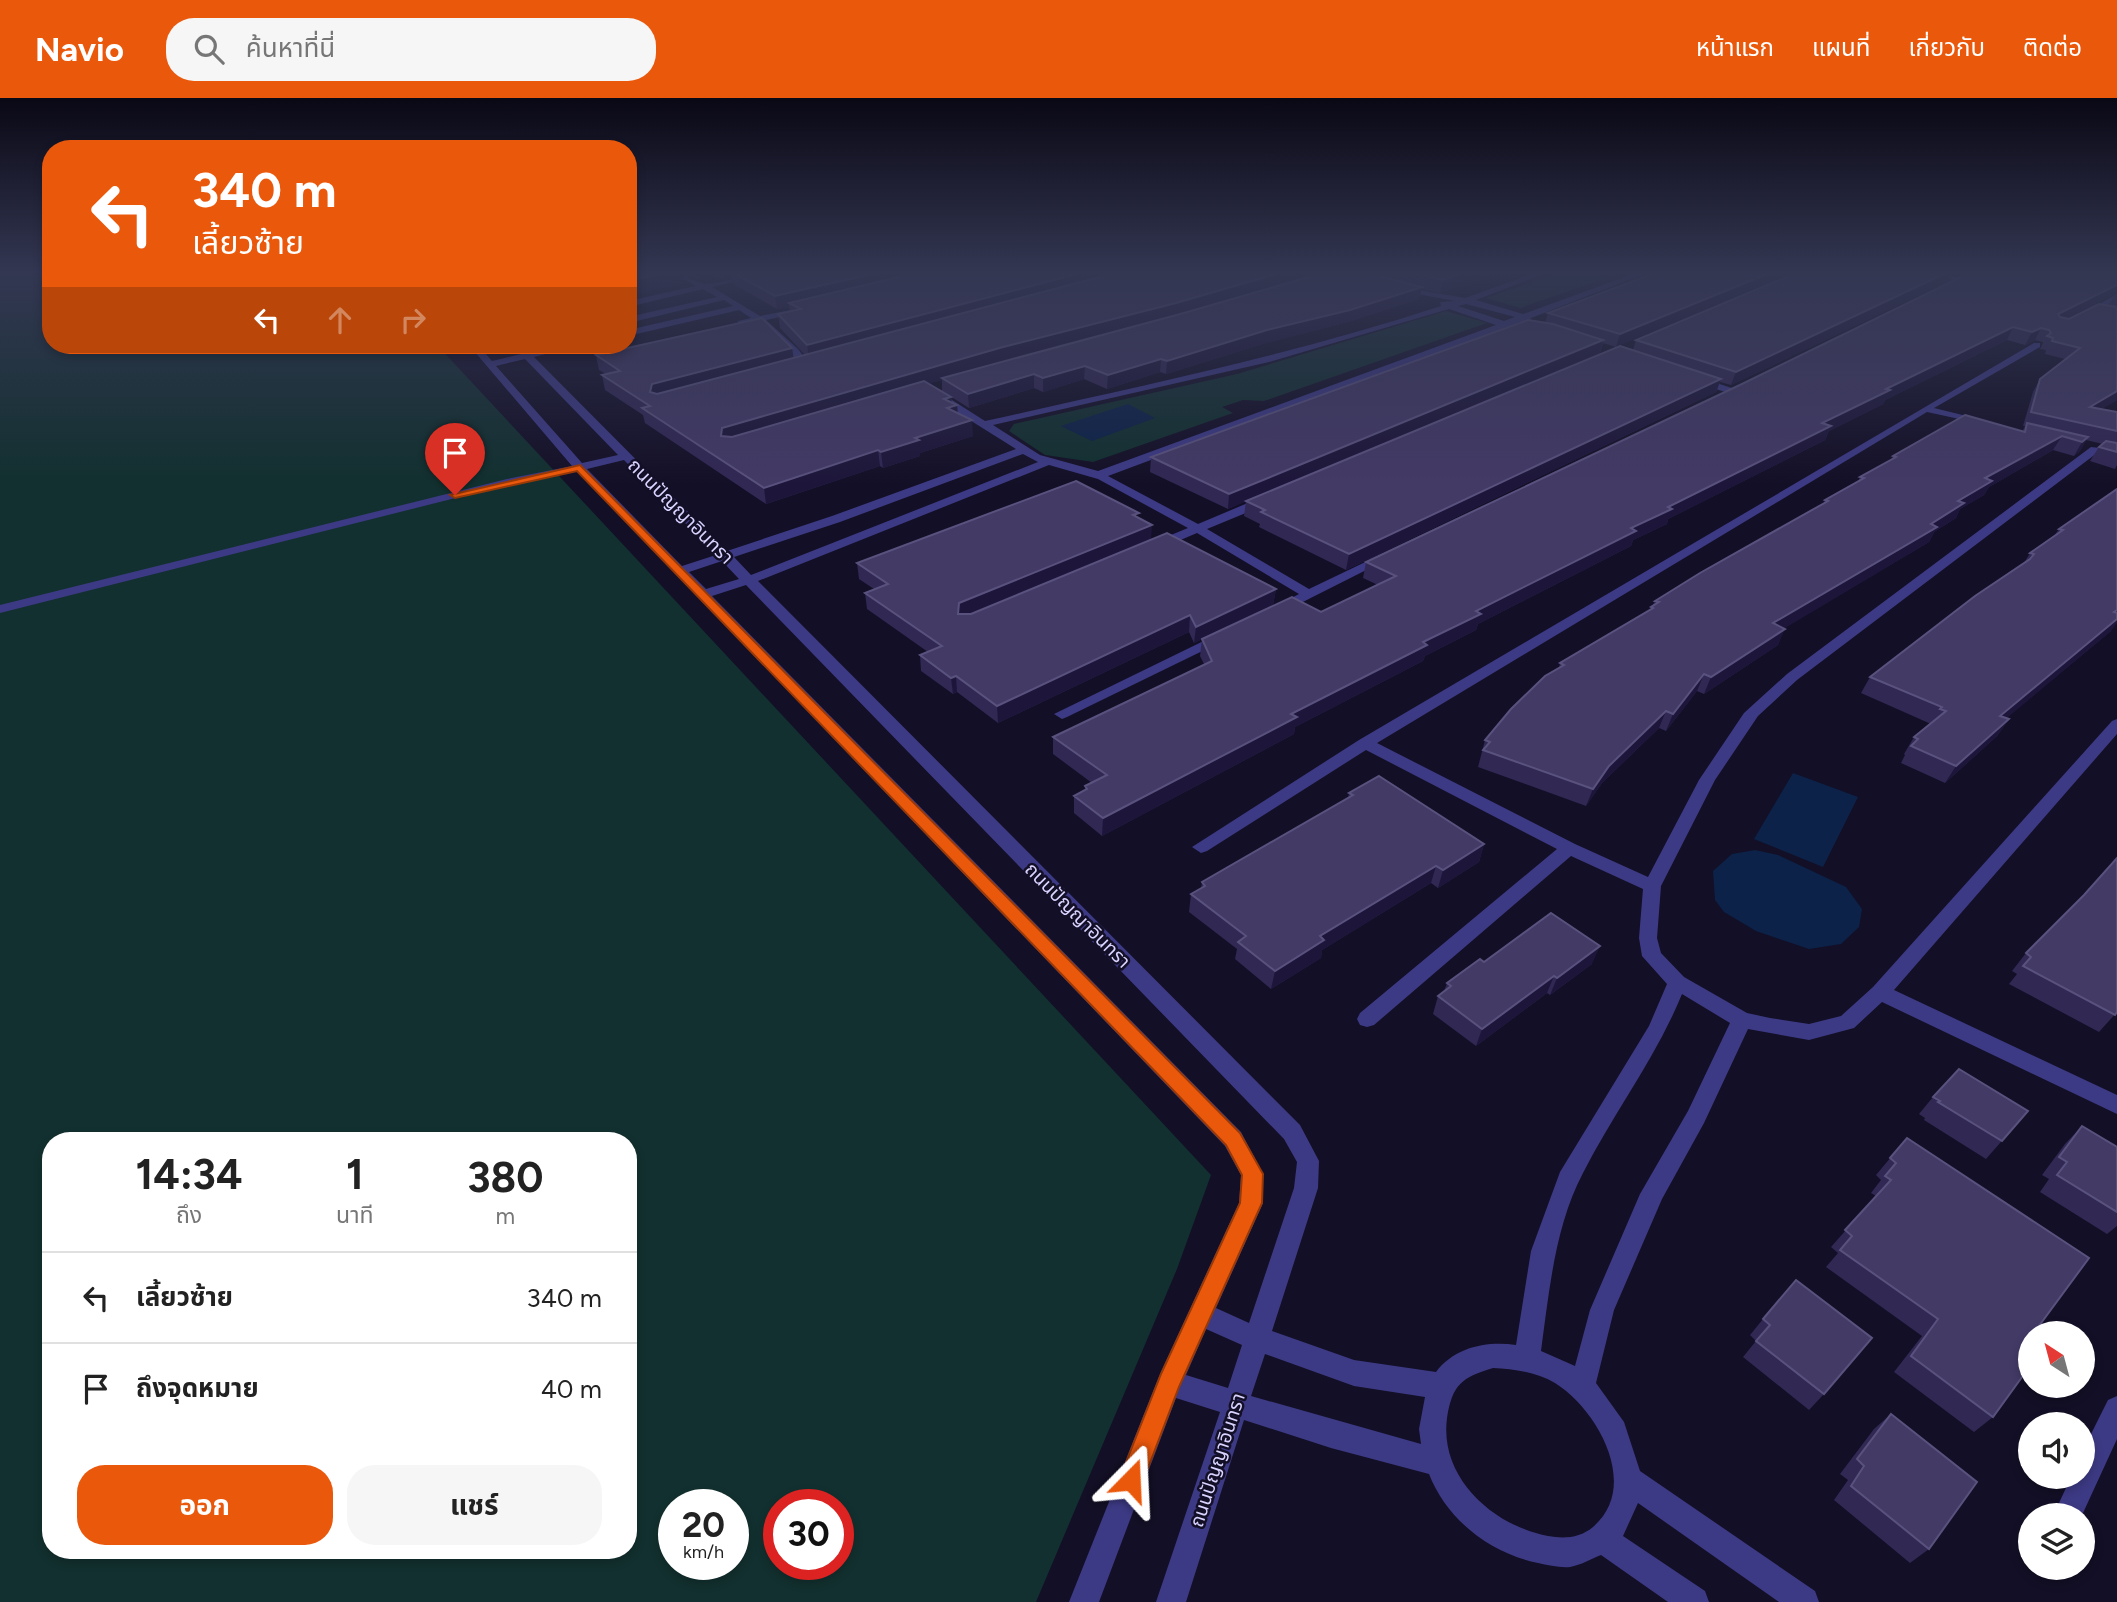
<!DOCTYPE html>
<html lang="th">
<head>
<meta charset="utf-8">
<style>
	:root { --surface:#fff; --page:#f6f6f6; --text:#222; --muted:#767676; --line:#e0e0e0; --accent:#ea580c }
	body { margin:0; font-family:Figtree,"Noto Sans Thai",sans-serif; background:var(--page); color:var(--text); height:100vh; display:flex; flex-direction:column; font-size:26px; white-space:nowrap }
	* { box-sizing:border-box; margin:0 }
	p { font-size:23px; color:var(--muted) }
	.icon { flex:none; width:38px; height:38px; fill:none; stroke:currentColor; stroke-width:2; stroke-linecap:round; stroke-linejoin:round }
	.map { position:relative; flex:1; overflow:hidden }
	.drawer { position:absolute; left:42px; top:1034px; width:595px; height:427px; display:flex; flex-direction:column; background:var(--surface); border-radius:28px; box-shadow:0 4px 10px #0003 }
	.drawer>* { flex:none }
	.top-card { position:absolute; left:42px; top:42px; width:595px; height:214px; border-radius:28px; box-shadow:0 4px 10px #0003; background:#ea580c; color:#fff; overflow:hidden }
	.needle { width:46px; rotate:324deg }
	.tools { position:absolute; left:2018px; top:1223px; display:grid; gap:14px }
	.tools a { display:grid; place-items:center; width:77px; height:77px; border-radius:50%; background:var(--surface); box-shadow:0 4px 10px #0003; font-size:35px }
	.speed { position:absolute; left:658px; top:1391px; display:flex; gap:14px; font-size:35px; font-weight:700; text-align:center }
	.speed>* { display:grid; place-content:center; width:91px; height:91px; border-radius:50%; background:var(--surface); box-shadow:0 4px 10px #0003; line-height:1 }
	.speed small { font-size:18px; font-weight:400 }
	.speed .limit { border:10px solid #d22; background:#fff; color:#111 }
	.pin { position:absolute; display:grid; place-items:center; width:60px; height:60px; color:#fff; margin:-72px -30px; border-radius:50% 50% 50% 0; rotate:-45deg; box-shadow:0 0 7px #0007 }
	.pin .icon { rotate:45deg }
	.me { position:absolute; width:77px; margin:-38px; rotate:21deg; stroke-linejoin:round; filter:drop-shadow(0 0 5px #0008) }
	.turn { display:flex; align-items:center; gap:24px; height:147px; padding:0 35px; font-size:32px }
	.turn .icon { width:91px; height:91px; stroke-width:2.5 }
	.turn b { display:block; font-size:49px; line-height:60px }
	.lanes { display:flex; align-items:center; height:66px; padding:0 35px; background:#0003; justify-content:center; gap:35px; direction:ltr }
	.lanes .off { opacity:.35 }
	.eta { display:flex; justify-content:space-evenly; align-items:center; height:119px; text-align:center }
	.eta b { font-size:42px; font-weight:700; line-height:49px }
	.action { display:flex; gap:14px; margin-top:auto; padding:14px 35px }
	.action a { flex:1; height:80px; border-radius:28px; background:var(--accent); color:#fff; font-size:28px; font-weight:700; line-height:80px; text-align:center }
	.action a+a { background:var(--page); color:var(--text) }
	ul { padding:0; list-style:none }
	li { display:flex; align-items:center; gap:21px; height:91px; padding:0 35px; border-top:2px solid var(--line) }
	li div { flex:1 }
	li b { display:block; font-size:26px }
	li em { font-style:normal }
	header { display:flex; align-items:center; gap:42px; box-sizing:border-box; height:98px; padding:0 35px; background:var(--accent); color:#fff }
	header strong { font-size:33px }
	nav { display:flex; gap:38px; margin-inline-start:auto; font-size:24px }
	.search { width:490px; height:63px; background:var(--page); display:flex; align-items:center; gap:18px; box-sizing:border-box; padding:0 24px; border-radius:28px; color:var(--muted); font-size:26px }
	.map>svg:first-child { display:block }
</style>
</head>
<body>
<header>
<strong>Navio</strong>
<div class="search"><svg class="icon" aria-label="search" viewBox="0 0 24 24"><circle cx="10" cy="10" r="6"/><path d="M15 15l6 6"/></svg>ค้นหาที่นี่</div>
<nav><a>หน้าแรก</a><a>แผนที่</a><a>เกี่ยวกับ</a><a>ติดต่อ</a></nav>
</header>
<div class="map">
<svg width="2117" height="1504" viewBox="0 0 2117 1504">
	<rect width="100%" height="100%" fill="#130f26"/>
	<g fill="#12302f" fill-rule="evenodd">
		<path d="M0,176h51v71h386l774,830 -34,94 -141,333h-1036zM51,1043h577v409h-577zM674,1407h59v59h-59zM779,1407h59v59h-59z"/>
		<polygon points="1554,176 1617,176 1520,210 1486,200"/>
		<polygon points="1446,213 1487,225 1264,303 1243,302 1222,309 1233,315 1093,364 1045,357 1009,333 1014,326 1237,276"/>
	</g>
	<g fill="#0c2248">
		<polygon points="1128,306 1155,320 1092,343 1061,328"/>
		<polygon points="1793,675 1858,699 1823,769 1754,741"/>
		<polygon points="1755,752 1778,757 1846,789 1862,811 1859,829 1841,846 1809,851 1756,833 1724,814 1715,802 1713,773 1732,756"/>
	</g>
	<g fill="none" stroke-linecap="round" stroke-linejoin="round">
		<g fill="#3d3a85" fill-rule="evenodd">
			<path d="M674,176c12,0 21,9 32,10 17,0 38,-10 57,-10l-51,13 48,29 42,-8v4l-36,8 32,29 13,17 -8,2 -26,-29 -20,-17 -19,3v-4l13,-3 -12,-8 -111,26v-6l105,-24 -9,-6 -96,23v-6l89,-20 -14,-8 -75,18v-6l68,-15z"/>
			<path d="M1532,176h11l-67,26 47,14 110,-40h11l-113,44 -1,3h-7l-415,155 90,48 64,-27h8v6l-63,26 102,60 73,-35 4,-1 6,4 -111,56 -5,1 -7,-4 30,-16 -102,-61 -40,17h-8v-6l39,-16 -90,-49 -49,-14 -291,116 542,544 19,36 -1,27 -46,143 82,29 82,12c19,-25 51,-31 80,-27l15,-94 29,-79 89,-146 18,-42 -25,-28 -3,-18 4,-49 -72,-33 -197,169 -7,2 -7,-2 -3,-6 3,-6 197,-164 -191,-99 -159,101 -6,2 -9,-6 167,-107 675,-397h6v4l-106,61 53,13v4l-60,-13 -550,331 198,101 73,33 51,-97 45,-67 43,-39 304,-227 26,3v6l-20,-3 -300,227 -39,36 -43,64 -54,106 -4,52 4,15 23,24 63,36 23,5 39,6 32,-8 32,-29 239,-266 5,-2v15l-223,256 223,105v19l-235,-112 -28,26 -45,12 -61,-11 -44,94 -42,76 -48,111 -18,73 28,39 16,49 175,120 4,11h-40l-141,-99 -15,33 82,55 4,11h-41l-67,-47c-10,4 -20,10 -31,12 -10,1 -22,-2 -32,-4 -48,-10 -91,-43 -109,-89l-98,-26 -87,-28 -58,182h-30l64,-190 -44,-14 -77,204h-30l91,-228 79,-171 2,-28 -16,-29 -648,-675 -70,14 -507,128v-8l507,-126 65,-13 -103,-121h9l14,16 29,-7 -8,-9h9l8,7 34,-7h16l-46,12 193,194 105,-35 184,-67 -83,-52v-4h8l44,28c153,-34 307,-66 456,-115l-1,-4 15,-1 -59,-11v-4l69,12zM1466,206l49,13 -11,4 -46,-15zM1449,211l47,16 -398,146 -58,-16 -47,-30 276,-63zM525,261l93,96 -36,8 -86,-97zM1023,356l15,8 -287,113 -17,-18 106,-35zM624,362l92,95 -34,11 -95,-97zM722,463l17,18 -33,10 -17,-17zM746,487l538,554 13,23 -3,26 -45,135 -33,-15 47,-105v-29l-22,-42 -529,-536zM1682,896l48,29 -42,88 -48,83 -50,116 -15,56 -34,-15c8,-59 14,-125 42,-178 31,-61 73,-115 99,-179zM1206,1231l36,16 -14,43 -42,-13zM1265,1256l89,32 71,11 -6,32 2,15 -170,-48zM1493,1270c21,1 43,4 62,15 42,26 86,103 38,144 -13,11 -29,12 -45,9 -54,-10 -109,-58 -101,-118 5,-33 15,-41 46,-50z"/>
			<polygon points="1929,176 1945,176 1967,182 1963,184"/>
			<polygon points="2117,196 2117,202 2099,212 2117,215 2117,221 2087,213"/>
			<polygon points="1698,279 1738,292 1739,294 1734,297 1695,284 1693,282"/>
			<polygon points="1222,534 1227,535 1227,541 1067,619 1062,621 1054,616"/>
			<polygon points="2117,1298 2117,1341 2083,1415 2077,1418 2063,1415 2059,1405 2071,1379 2082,1379 2082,1354 2108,1302"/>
		</g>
	</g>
	<g fill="#312854">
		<polygon points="628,176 1494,176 1440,195 1421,191 1419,201 1348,224 1266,245 1166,276 1160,274 1107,291 1084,281 1043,294 1034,290 969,310 942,293 942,282 929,285 951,299 952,305 957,307 958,315 973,338 920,355 920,358 883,370 880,368 766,406 645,325 643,317 605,292 602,277 606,276 599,272 596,257 792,250 794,260 805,257 780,230 778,216 790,214 789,209 777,211 733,186 731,179 723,181 717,178 699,182 683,176 684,185 628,197"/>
		<polygon points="1652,176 1616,249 1603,245 1600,255 1276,390 1633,252 1636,242 1793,176 1951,176 1947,184 1731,287 1720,284 1716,294 1346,472 1259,429 1260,426 1244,418 1246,403 1228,411 1150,374 1151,359 1545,225 1548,215"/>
		<polygon points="2117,176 2117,195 2067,220 2069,221 2108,208 2114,198 2117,197 2117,302 2101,311 2117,314 2117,367 2115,371 2090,363 2099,349 2103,346 2086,342 2080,353 2074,358 2053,352 1989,389 1984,397 1960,411 1956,420 1934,434 1929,444 1784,530 1778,547 1704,596 1697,593 1666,633 1659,630 1602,685 1586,708 1478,669 1485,642 1559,570 1560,565 1650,512 1655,503 1823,406 1825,402 1858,384 1860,379 1891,362 1893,358 2022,334 2025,328 2023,328 2033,294 2040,281 2065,261 2045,256 2046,252 2040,251 2043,245 2043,244 2035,242 2025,247 2007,242 1885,302 1883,306 1829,333 1825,342 1668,421 1667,426 1633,442 1631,448 1478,526 1476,532 1425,558 1423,563 1295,629 1294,636 1102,738 1074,715 1074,698 1085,692 1085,688 1092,685 1053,656 1053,639 1204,566 1200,558 1202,541 1321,514 1378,487 1363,480 1366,464 1744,285"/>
		<polygon points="2117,391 2111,533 2006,620 2009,621 1997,638 1945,685 1901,665 1905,657 1904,656 1914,639 1931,626 1861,595 1870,579 2024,465 2030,455 2054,438 2059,431"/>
		<polygon points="1139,420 1151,442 1276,491 1273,507 1194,545 1189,534 998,625 957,594 953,596 921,573 920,557 928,554 867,511 865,495 874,491 859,481 857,465"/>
		<polygon points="1349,695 1484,746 1479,764 1438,790 1431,785 1322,852 1321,860 1271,891 1235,861 1237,851 1189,814 1191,796 1201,790 1202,784 1348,700"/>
		<polygon points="2026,855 2117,914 2099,934 2009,886 2017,876 2012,873"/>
		<polygon points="1484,864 1592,866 1550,897 1547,895 1476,948 1433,916 1438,898 1444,893 1447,885"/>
		<polygon points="1933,999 2028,1013 1986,1061 1924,1022 1925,1020 1919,1016"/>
		<polygon points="2082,1028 2117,1049 2117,1128 2107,1136 2040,1094 2049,1081 2042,1077 2065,1046"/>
		<polygon points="1907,1040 2021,1251 1993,1319 1974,1334 1894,1274 1922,1238 1826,1169 1838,1155 1831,1149 1876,1098 1871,1095 1881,1082 1876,1077"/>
		<polygon points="1763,1221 1872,1240 1824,1296 1809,1312 1743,1259 1756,1243 1750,1237"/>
		<polygon points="1891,1316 1929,1451 1910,1465 1834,1402 1848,1382 1840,1376 1874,1331"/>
	</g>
	<g fill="#1d163a">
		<polygon points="661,176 683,176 684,185 628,197 628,183"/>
		<polygon points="698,176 716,176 717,178 699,182"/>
		<polygon points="722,176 731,176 731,179 723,181"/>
		<polygon points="872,176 930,176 789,205 789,209 777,211 775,198"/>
		<polygon points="1077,176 1126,176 809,261 807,247"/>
		<polygon points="1276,176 1320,176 1175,218 942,280 942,282 725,345 721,338 722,330 1003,249"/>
		<polygon points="1459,176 1494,176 1440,195 1443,182"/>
		<polygon points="1767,176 1791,176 1616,249 1620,236"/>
		<polygon points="1944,176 1951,176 1947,184 1731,287 1736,274"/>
		<polygon points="2117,187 2117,195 2051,228 2058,216"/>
		<polygon points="1422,189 1419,201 1348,224 1266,245 1166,276 1167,263 1267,232"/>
		<polygon points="2013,229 2007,242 1885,302 1883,306 1829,333 1825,342 1668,421 1667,426 1633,442 1631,448 1478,526 1476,532 1425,558 1423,563 1295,629 1294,636 1102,738 1103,720 1423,544 1476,513 1631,430 1886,291"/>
		<polygon points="2041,230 2035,242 2025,247 2032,234"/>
		<polygon points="1603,242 1600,255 1228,411 1229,396"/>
		<polygon points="792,250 794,265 654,310 650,294 652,286"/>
		<polygon points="1161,261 1160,274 1107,291 1108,277"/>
		<polygon points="1085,268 1084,281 1043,294 1043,280"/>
		<polygon points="1034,276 1034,290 969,310 968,296"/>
		<polygon points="1721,281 1716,294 1346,472 1349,456"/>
		<polygon points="2117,293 2117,302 2081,323 2090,309"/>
		<polygon points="951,299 952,309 957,307 958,323 948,326 944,301"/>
		<polygon points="972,322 973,338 920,355 920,358 883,370 881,354 915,340"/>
		<polygon points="2062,338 2053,352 1989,389 1984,397 1960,411 1956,420 1934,434 1929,444 1765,542 1773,525 1931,426 1985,380"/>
		<polygon points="2088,339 2080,353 2074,358 2082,344"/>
		<polygon points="878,352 880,368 766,406 764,390"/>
		<polygon points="1152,427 1151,442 960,522 958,516 959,505"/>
		<polygon points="1276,491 1273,507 1194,545 1196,529"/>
		<polygon points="1190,517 1189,534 998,625 997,608"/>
		<polygon points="2117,521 2117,525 2111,533 1989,635 2000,618"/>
		<polygon points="1785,531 1778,547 1704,596 1711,579"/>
		<polygon points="1704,576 1697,593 1666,633 1673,616"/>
		<polygon points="956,578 957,594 953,596 951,580"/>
		<polygon points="1666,613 1659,630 1602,685 1586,708 1593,691 1609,668"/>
		<polygon points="2009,621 1997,638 1945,685 1956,668"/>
		<polygon points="1484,746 1479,764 1438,790 1443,772"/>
		<polygon points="1436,768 1431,785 1322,852 1321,860 1271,891 1275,873 1320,838"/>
		<polygon points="1600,848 1592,866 1550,897 1557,880"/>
		<polygon points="1554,878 1547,895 1476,948 1482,931"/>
	</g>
	<g fill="#433a66" stroke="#5a527e" stroke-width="2">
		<polygon points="628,176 661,176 628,183"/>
		<polygon points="735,176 872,176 775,198"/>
		<polygon points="911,176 1077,176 807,247 778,216 801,211 789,205"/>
		<polygon points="1111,176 1276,176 1176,205 1003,249 722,330 721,338 732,339 924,283 951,299 944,301 957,307 947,310 972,322 915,340 919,342 881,354 878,352 764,390 642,310 650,308 602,277 620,273 596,257 762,220 792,250 652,286 650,294 657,296"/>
		<polygon points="1319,176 1370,176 1422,189 1350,212 1267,232 1167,263 1161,261 1108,277 1085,268 1043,280 1034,276 968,296 942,280 1184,215"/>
		<polygon points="1417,176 1459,176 1443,182"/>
		<polygon points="1652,176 1767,176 1620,236 1548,215"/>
		<polygon points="1793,176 1944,176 1736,274 1636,242"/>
		<polygon points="1967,176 2117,176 2117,187 2058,216 2060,219 2069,221 2099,206 2117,209 2117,293 2090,309 2117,314 2117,333 2031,314 2040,281 2080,250 2052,243 2053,240 2047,238 2051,235 2049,232 2041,230 2032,234 2013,229 1886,291 1890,292 1822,325 1831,328 1668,409 1672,411 1631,430 1636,433 1476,513 1481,516 1423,544 1427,547 1291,616 1297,619 1103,720 1074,698 1087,691 1085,688 1107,677 1053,639 1212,563 1202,541 1292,499 1321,514 1396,478 1366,464 1744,285"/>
		<polygon points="1528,222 1553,226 1603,242 1229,396 1151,359"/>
		<polygon points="1620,248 1721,281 1349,456 1261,414 1265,412 1246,403"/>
		<polygon points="1965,317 2025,334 2027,325 2088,339 2082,344 2062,338 1985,380 1992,383 1958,403 1964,405 1931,426 1937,429 1773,525 1785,531 1711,579 1704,576 1673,616 1666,613 1609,668 1593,691 1483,652 1490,644 1485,642 1511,611 1545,578 1564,567 1560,565 1653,510 1651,509 1659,504 1655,503 1700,475 1828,403 1825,402 1864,380 1860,379 1896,359 1893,358"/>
		<polygon points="2106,343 2117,345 2117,354 2099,349"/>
		<polygon points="1076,383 1139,415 1133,417 1152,427 959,505 958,516 971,516 1167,435 1276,491 1196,529 1190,517 997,608 956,578 951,580 920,557 942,548 865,495 888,486 857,465"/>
		<polygon points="2117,391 2117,512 2114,514 2117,515 2117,521 2000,618 2009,621 1956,668 1911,648 1918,641 1914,639 1946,613 1940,611 1942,609 1870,579 1975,498 2030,461 2034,456 2030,455 2063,432 2059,431"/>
		<polygon points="1379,678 1484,746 1443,772 1436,768 1320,838 1324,842 1275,873 1238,844 1246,838 1191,796 1205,788 1202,784 1353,697 1349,695"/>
		<polygon points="2117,760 2117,914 2115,917 2023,868 2031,859 2026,855 2084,797"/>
		<polygon points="1551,815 1600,848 1557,880 1554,878 1482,931 1438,898 1451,888 1447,885 1480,861 1484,864"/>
		<polygon points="1959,971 2028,1013 2002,1043 1938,1004 1940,1003 1933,999"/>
		<polygon points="2082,1028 2117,1049 2117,1114 2057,1077 2067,1064 2059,1059"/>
		<polygon points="1907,1040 2089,1160 2033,1236 2030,1236 2030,1239 2021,1251 2030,1257 2030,1268 1993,1319 1911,1258 1938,1221 1840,1152 1852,1138 1845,1132 1891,1082 1885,1078 1896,1065 1890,1060"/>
		<polygon points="1796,1182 1872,1240 1824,1296 1756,1243 1770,1227 1763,1221"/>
		<polygon points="1891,1316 1977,1384 1929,1451 1851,1388 1864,1368 1857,1361"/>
	</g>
	<linearGradient id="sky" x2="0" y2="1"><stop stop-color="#0a0815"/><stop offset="0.45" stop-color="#333752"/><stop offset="1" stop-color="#333752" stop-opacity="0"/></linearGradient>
	<rect width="2117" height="387" fill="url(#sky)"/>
	<polygon fill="#ea580c" stroke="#983908" stroke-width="2" points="580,367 1240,1035 1263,1076 1262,1105 1179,1289 1140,1391 1131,1395 1122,1391 1119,1382 1161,1276 1240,1105 1242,1077 1226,1047 577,373 455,400 450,397"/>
	<g text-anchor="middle" stroke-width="5" stroke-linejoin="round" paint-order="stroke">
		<g font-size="19" fill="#d9d4ff" stroke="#130f26">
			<text transform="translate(681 413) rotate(45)" y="7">ถนนปัญญาอินทรา</text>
			<text transform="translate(1078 817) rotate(45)" y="7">ถนนปัญญาอินทรา</text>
			<text transform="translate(1217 1362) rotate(-72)" y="7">ถนนปัญญาอินทรา</text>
		</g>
	</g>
</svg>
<div class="tools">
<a><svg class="needle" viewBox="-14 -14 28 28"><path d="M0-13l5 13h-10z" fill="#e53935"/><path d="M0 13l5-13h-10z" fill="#767676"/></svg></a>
<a><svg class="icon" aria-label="sound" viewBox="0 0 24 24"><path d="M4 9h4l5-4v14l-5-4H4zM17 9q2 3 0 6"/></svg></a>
<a><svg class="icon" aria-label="layers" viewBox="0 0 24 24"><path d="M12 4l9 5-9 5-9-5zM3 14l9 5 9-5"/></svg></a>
</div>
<div class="speed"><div>20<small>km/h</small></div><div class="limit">30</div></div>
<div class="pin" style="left:455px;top:397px;background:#d93025"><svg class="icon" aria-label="arrive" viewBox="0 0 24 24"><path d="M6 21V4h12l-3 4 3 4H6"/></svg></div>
<svg class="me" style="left:1131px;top:1382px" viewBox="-20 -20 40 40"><path d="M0-17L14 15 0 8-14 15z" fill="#ea580c" stroke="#fff" stroke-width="4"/></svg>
<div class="top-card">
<div class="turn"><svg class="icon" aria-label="left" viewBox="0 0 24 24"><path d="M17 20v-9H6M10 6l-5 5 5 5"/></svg><div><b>340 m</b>เลี้ยวซ้าย</div></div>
<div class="lanes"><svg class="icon" aria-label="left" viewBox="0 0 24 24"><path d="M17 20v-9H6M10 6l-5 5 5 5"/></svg><svg class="icon off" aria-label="ahead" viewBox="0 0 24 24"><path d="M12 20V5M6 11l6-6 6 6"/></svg><svg class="icon off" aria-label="right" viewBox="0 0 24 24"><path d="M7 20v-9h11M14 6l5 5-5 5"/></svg></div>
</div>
<section class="drawer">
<div class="eta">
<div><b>14:34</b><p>ถึง</p></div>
<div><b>1</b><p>นาที</p></div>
<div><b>380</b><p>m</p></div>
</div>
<ul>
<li><svg class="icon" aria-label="left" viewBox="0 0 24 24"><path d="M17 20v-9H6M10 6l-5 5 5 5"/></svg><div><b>เลี้ยวซ้าย</b></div><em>340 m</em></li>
<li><svg class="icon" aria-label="arrive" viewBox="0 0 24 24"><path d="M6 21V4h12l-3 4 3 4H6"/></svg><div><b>ถึงจุดหมาย</b></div><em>40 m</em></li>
</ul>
<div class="action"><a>ออก</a><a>แชร์</a></div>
</section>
</div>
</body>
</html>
